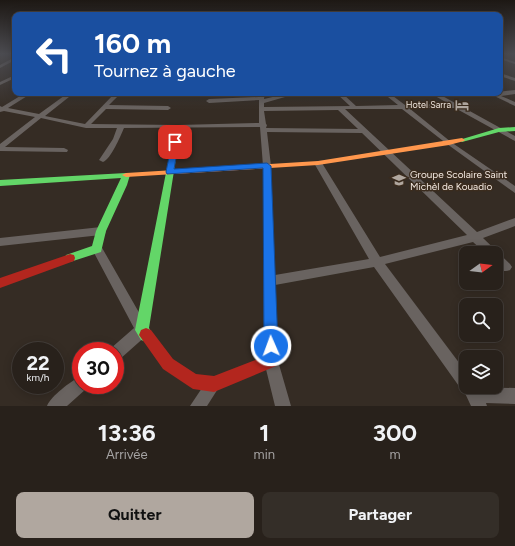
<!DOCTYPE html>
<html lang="fr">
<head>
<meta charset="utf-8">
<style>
	:root { --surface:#28211b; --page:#342e28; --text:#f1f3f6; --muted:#a5a3a3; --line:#443e3a; --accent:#b0a79f }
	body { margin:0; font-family:Figtree,sans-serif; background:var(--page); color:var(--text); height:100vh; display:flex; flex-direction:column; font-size:15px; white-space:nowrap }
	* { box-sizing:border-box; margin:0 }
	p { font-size:13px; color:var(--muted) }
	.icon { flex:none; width:22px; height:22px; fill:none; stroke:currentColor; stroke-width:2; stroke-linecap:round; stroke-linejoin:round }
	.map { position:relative; height:406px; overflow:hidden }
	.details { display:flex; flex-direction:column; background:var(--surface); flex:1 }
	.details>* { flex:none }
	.top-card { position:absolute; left:12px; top:12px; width:491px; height:84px; border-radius:8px; box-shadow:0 2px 10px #0003,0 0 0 1px var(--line); background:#1a4fa0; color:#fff; overflow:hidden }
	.needle { width:26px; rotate:75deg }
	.buttons { position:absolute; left:459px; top:246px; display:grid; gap:8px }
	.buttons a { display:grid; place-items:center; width:44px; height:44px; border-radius:8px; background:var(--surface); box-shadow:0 2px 10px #0003,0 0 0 1px var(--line); font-size:20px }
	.speed { position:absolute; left:12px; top:342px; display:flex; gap:8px; font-size:20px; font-weight:700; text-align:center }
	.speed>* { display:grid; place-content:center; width:52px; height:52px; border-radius:50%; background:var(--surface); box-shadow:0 2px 10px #0003,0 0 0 1px var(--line); line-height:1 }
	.speed small { font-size:10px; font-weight:400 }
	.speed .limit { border:6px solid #d22; background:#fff; color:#111 }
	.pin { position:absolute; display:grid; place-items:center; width:34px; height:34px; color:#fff; margin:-17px; border-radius:8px; box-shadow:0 2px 6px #0006 }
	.me { position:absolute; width:44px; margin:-22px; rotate:358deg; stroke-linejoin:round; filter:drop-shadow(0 0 3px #0008) }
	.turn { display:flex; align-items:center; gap:14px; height:84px; padding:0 16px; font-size:18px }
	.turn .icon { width:52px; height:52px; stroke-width:2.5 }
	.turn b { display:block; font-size:28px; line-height:34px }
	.eta { display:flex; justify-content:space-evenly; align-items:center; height:68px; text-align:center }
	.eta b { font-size:24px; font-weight:700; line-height:28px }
	.action { display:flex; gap:8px; margin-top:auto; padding:8px 16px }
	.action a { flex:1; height:46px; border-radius:8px; background:var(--accent); color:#111; font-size:16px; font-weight:700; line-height:46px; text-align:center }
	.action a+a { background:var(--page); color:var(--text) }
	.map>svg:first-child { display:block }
</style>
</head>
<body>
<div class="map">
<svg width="515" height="406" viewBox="0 0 515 406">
	<rect width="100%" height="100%" fill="#352c24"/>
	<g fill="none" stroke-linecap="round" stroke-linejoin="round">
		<g fill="#696360" fill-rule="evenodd">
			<polygon points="15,57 15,60 0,68 0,65"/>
			<polygon points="500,57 515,62 515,64 500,59"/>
			<polygon points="500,73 515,78 515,81 500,76"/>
			<polygon points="15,75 15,78 0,85 0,82"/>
			<polygon points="515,90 515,94 501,96 515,102 515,106 488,93"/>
			<path d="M25,93h7l-24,15 31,6 29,-21h6l-29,23 40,8 30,-31h6l-12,12 59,1 3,2 -3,2 -62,-1 -15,15 87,1 81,-2v-23l-50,3 -3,-2 3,-2 50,-2v-4h6l-1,6 26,-6h9l-35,10v4l86,-1 -14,-13h6l14,13 42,-1 -15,-12h6l16,12 44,-1 -19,-11h7l78,43v5l-2,-1 -58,-32h-46l42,34 64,44v7l-68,-49 -45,-35h-57l132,123 38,-14v8l-32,12 27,26 2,3 -2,3c-7,3 -9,-1 -14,-6v-11h-11l-12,-11 -88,22 81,108v15l49,1v16l-29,-1 1,3h-16l-7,-15 -3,-2 -87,-122 -99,18 3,76 13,45h-16l-11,-45 -1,-195 -3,-39 -136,1c-4,9 -13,31 -21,34l-4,-2 14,-21 4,-11h-31l-45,-10 -36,29 59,1 4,2 -1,2 -67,-1v-7l35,-27 -31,-6 -4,1v-6l2,1zM338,110l20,19 -92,-1 1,-3 -1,-1 -2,-13zM267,132l95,1 105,102 -87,22 -58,-94 -4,-2 -4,2 55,96 -94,16 -4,-109z"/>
			<polygon points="101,227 105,228 106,231 105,234 101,235 0,246 0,238"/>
			<polygon points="97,245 101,246 149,330 147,335 120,359 115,361 115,351 109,351 110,349 134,328 92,249 93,246"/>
			<path d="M81,376v9h7l-2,4 -19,17h-20c4,-10 24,-25 34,-30z"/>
			<polygon points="213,376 218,379 221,384 207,406 190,406 208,379"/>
		</g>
		<g fill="#63d668" fill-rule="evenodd">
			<polygon points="178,125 181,127 149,328 153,335 151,340 146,342 141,340 135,330 175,127"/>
			<polygon points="515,127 515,131 499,132 462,142 459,140 499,128"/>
			<polygon points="126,173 130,175 127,185 106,231 101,252 70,262 66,261 65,258 66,255 92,246 96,231 121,178 0,186 0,180"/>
		</g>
		<polygon fill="#ff974d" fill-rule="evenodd" points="462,138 465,140 464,141 449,145 318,165 126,177 122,175 126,173 318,161"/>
		<g fill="#b3261e" fill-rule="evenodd">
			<polygon points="70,254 74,255 75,258 74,261 0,288 0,278"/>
			<polygon points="146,328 151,330 173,359 196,374 214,376 271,354 276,356 278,361 276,366 214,392 193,389 163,369 139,335 141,330"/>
		</g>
	</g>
	<linearGradient id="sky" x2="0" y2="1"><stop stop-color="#1d1814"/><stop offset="0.49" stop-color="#4b4b50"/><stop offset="1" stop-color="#4b4b50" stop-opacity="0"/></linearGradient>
	<rect width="515" height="110" fill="url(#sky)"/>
	<polygon fill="#1a73e8" stroke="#114b97" points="175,140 179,142 174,169 267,163 271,166 278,346 276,351 271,353 266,351 264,346 263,168 167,174 166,172 172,142"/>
	<defs>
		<g id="hotel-bare" transform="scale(1.08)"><path d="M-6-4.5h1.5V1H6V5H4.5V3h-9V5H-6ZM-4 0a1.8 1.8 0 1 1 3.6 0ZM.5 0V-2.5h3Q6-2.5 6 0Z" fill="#b0a79f" stroke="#3b2c1e" stroke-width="2.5" paint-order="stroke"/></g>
		<g id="school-bare" transform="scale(1.08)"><path d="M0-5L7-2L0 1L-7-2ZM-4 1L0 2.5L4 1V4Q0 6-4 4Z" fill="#b0a79f" stroke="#3b2c1e" stroke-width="2.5" paint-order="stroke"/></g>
	</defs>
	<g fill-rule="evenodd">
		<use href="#hotel-bare" x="462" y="105"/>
		<use href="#school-bare" x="399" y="180"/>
	</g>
	<g text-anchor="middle" stroke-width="3" stroke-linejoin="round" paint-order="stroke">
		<g font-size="9" fill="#f3e9e1" stroke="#3b2c1e" text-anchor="end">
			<text x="451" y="108">Hotel Sarra</text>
		</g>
		<g font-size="10" fill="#f3e9e1" stroke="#3b2c1e" text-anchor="start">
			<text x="410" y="178">Groupe Scolaire Saint<tspan x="410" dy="12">Michèl de Kouadio</tspan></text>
		</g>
	</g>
</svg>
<div class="buttons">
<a><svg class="needle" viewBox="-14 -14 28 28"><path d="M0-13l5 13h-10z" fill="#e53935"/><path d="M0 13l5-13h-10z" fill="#a5a3a3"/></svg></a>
<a><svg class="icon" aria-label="search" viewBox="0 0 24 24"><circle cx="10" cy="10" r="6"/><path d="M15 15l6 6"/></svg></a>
<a><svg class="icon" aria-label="layers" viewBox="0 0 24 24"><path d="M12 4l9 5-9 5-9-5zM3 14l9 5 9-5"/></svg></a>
</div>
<div class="speed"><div>22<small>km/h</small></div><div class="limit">30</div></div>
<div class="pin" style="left:175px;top:142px;background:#d93025"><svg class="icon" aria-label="arrive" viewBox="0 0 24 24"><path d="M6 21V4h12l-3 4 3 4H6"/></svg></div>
<svg class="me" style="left:271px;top:346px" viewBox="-20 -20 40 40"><circle r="17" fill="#1a73e8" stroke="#fff" stroke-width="3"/><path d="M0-11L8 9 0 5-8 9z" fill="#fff"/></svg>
<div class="top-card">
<div class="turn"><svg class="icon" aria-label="left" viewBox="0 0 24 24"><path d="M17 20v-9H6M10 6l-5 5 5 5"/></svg><div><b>160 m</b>Tournez à gauche</div></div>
</div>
</div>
<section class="details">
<div class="eta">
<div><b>13:36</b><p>Arrivée</p></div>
<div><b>1</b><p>min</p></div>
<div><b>300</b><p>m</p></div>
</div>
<div class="action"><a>Quitter</a><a>Partager</a></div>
</section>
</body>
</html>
